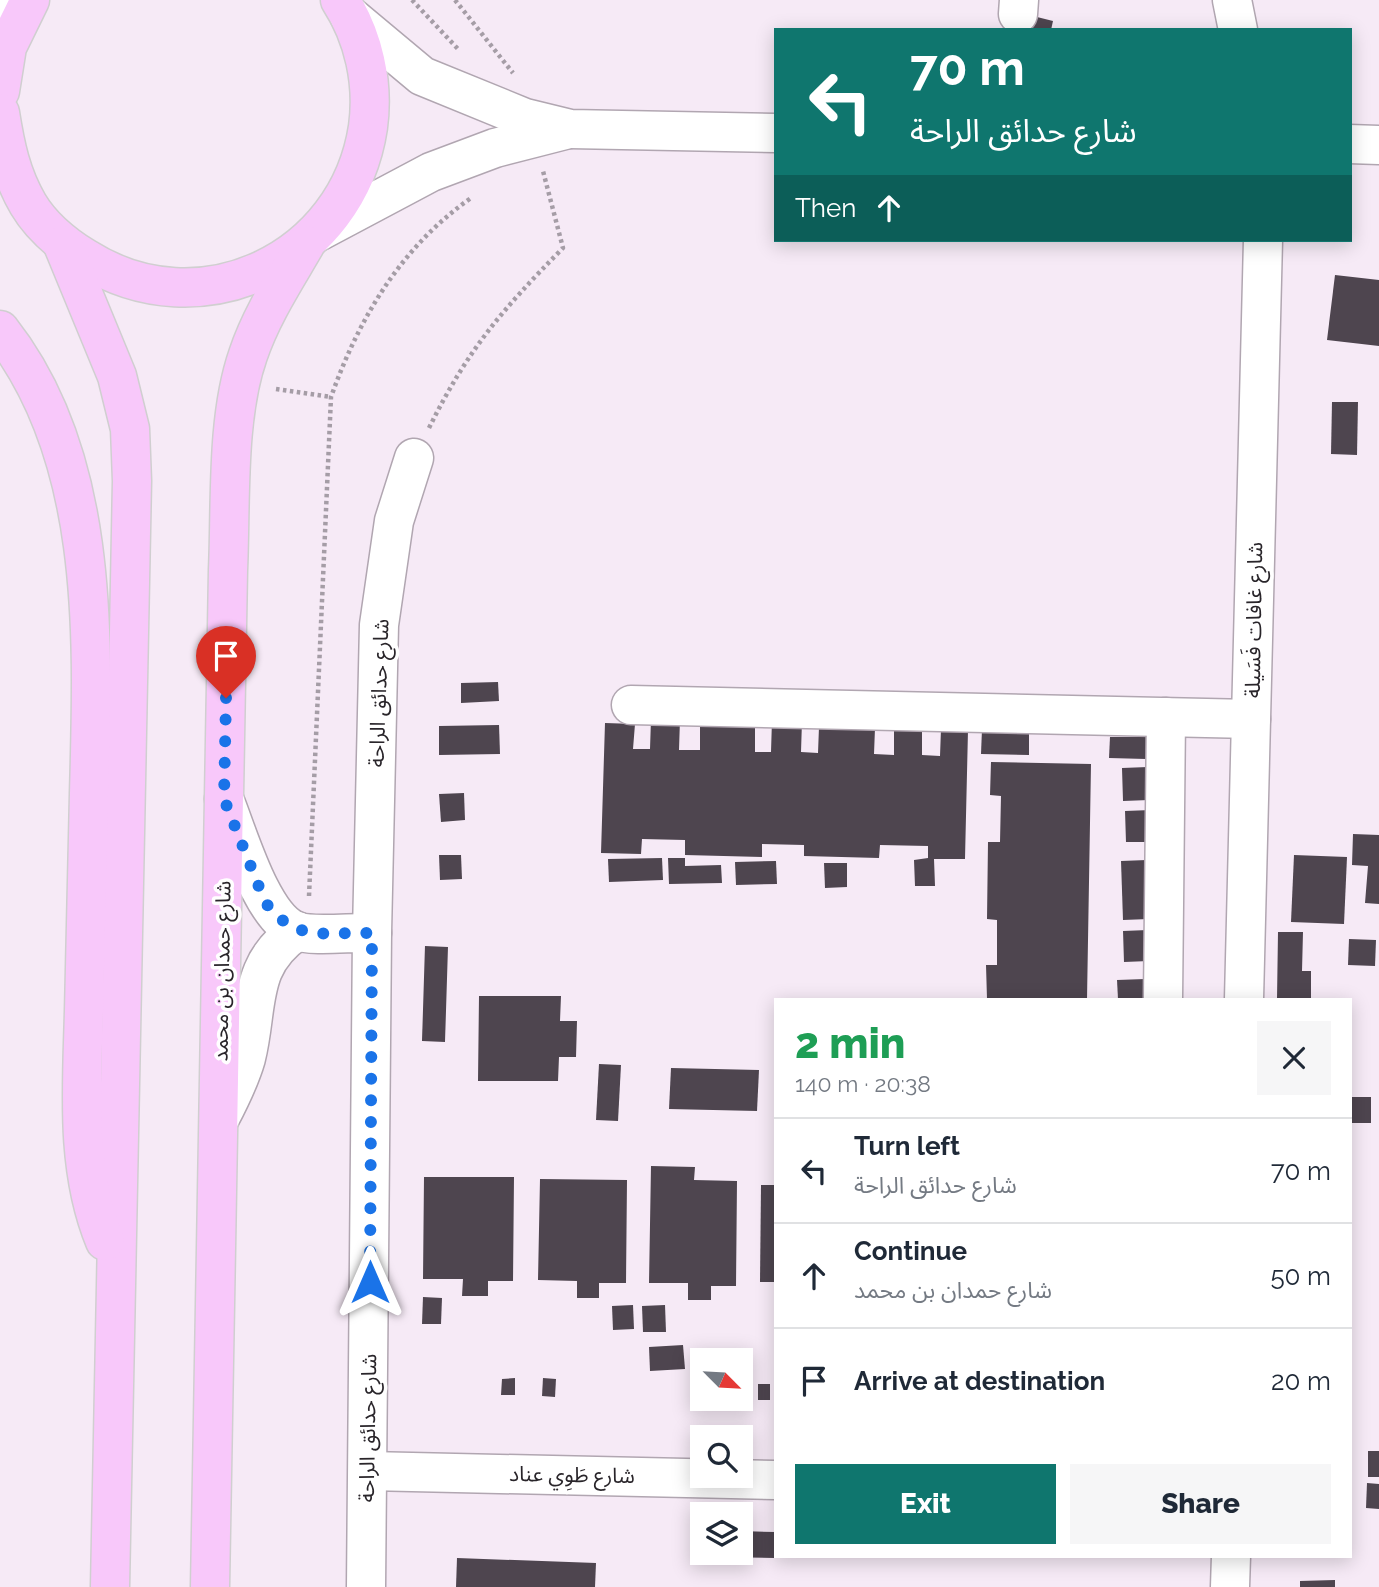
<!DOCTYPE html>
<html lang="en">
<head>
<meta charset="utf-8">
<style>
	:root { --surface:#fff; --page:#f6f6f7; --text:#1f2937; --muted:#747a83; --line:#e0e1e3; --accent:#0f766e }
	body { margin:0; font-family:Raleway,"Noto Sans Arabic",sans-serif; background:var(--page); color:var(--text); height:100vh; display:flex; flex-direction:column; font-size:26px; white-space:nowrap }
	* { box-sizing:border-box; margin:0 }
	p { font-size:23px; color:var(--muted) }
	.icon { flex:none; width:38px; height:38px; fill:none; stroke:currentColor; stroke-width:2; stroke-linecap:round; stroke-linejoin:round }
	.map { position:relative; flex:1; overflow:hidden }
	.details { position:absolute; left:774px; top:998px; width:578px; height:560px; display:flex; flex-direction:column; background:var(--surface); border-radius:0px; box-shadow:0 4px 18px #0003 }
	.details>* { flex:none }
	.guide { position:absolute; left:774px; top:28px; width:578px; height:214px; border-radius:0px; box-shadow:0 4px 18px #0003; background:#0f766e; color:#fff; overflow:hidden }
	.needle { width:46px; rotate:114deg }
	.fabs { position:absolute; left:690px; top:1348px; display:grid; gap:14px }
	.fabs a { display:grid; place-items:center; width:63px; height:63px; border-radius:0px; background:var(--surface); box-shadow:0 4px 18px #0003; font-size:35px }
	.pin { position:absolute; display:grid; place-items:center; width:60px; height:60px; color:#fff; margin:-72px -30px; border-radius:50% 50% 50% 0; rotate:-45deg; box-shadow:0 0 7px #0007 }
	.pin .icon { rotate:45deg }
	.me { position:absolute; width:77px; margin:-38px; rotate:0deg; stroke-linejoin:round; filter:drop-shadow(0 0 5px #0008) }
	.turn { display:flex; align-items:center; gap:24px; height:147px; padding:0 21px; font-size:32px }
	.turn .icon { width:91px; height:91px; stroke-width:2.5 }
	.turn b { display:block; font-size:49px; line-height:60px }
	.then { display:flex; align-items:center; height:66px; padding:0 21px; background:#0003; gap:14px; font-size:26px }
	.round { display:grid; place-items:center; flex:none; width:74px; height:74px; border-radius:0px; background:var(--page) }
	.headline { display:flex; align-items:center; justify-content:space-between; height:119px; padding:0 21px }
	h1 { font-size:42px; font-weight:800; line-height:52px; color:#1e9e55 }
	.cta { display:flex; gap:14px; margin-top:auto; padding:14px 21px }
	.cta a { flex:1; height:80px; border-radius:0px; background:var(--accent); color:#fff; font-size:28px; font-weight:800; line-height:80px; text-align:center }
	.cta a+a { background:var(--page); color:var(--text) }
	ul { padding:0; list-style:none }
	li { display:flex; align-items:center; gap:21px; height:105px; padding:0 21px; border-top:2px solid var(--line) }
	li div { flex:1 }
	li b { display:block; font-size:26px }
	li em { font-style:normal }
	.map>svg:first-child { display:block }
</style>
</head>
<body>
<div class="map">
<svg width="1379" height="1587" viewBox="0 0 1379 1587">
	<rect width="100%" height="100%" fill="#f6eaf6"/>
	<g fill="#4e454f">
		<polygon points="1025,14 1053,21 1051,30 1021,30"/>
		<polygon points="1335,275 1379,280 1379,346 1327,340"/>
		<polygon points="1332,402 1358,402 1357,455 1331,454"/>
		<polygon points="498,682 499,701 461,703 461,683"/>
		<polygon points="651,719 680,719 679,750 700,750 700,724 755,725 755,752 771,752 772,720 802,721 801,752 818,753 819,727 875,728 874,754 894,755 894,723 922,724 922,755 940,756 941,729 968,730 965,859 934,859 935,886 915,886 914,860 928,858 928,846 880,845 879,858 804,856 804,845 762,844 762,857 685,855 685,840 642,839 641,854 601,853 605,723 635,724 633,749 650,749"/>
		<polygon points="499,725 500,754 439,755 439,726"/>
		<polygon points="1029,728 1029,755 981,754 982,729"/>
		<polygon points="1110,737 1146,737 1146,759 1109,758"/>
		<polygon points="991,762 1091,764 1087,999 987,999 986,965 997,965 997,920 987,919 988,842 1000,842 1001,796 990,795"/>
		<polygon points="1148,767 1149,800 1123,801 1122,768"/>
		<polygon points="464,793 465,820 441,822 439,794"/>
		<polygon points="1151,810 1152,842 1126,842 1125,811"/>
		<polygon points="1353,834 1379,835 1379,904 1365,903 1368,866 1352,865"/>
		<polygon points="439,855 461,855 462,879 440,880"/>
		<polygon points="1294,855 1347,857 1344,924 1291,922"/>
		<polygon points="662,858 663,880 609,882 608,859"/>
		<polygon points="668,858 685,858 685,866 721,865 722,883 669,884"/>
		<polygon points="1147,860 1149,919 1123,920 1121,861"/>
		<polygon points="776,861 777,884 736,885 735,862"/>
		<polygon points="824,863 847,863 847,887 825,888"/>
		<polygon points="1148,930 1149,961 1124,962 1123,931"/>
		<polygon points="1278,932 1303,932 1302,971 1311,971 1311,999 1277,999"/>
		<polygon points="1349,939 1376,940 1375,966 1348,965"/>
		<polygon points="425,946 448,947 445,1042 422,1041"/>
		<polygon points="1145,979 1145,999 1118,999 1117,980"/>
		<polygon points="479,996 561,996 560,1021 577,1021 576,1057 559,1057 558,1081 478,1081"/>
		<polygon points="599,1064 621,1065 618,1121 596,1120"/>
		<polygon points="671,1068 759,1070 757,1111 669,1109"/>
		<rect x="1349" y="1097" width="22" height="26"/>
		<polygon points="651,1166 695,1167 694,1180 737,1181 736,1286 711,1286 711,1300 688,1300 688,1283 649,1283"/>
		<polygon points="424,1177 514,1177 513,1281 488,1281 488,1296 462,1296 463,1279 423,1279"/>
		<polygon points="540,1179 627,1180 626,1283 599,1283 599,1298 577,1298 577,1281 538,1280"/>
		<polygon points="761,1185 775,1185 775,1282 760,1282"/>
		<polygon points="423,1297 442,1298 441,1324 422,1324"/>
		<polygon points="633,1305 634,1329 613,1330 612,1306"/>
		<polygon points="665,1305 666,1332 643,1332 642,1306"/>
		<polygon points="683,1345 685,1369 650,1371 649,1347"/>
		<polygon points="515,1378 515,1395 501,1395 502,1379"/>
		<polygon points="543,1378 556,1379 555,1397 542,1396"/>
		<rect x="758" y="1384" width="12" height="16"/>
		<rect x="1368" y="1451" width="11" height="26"/>
		<polygon points="1367,1483 1379,1484 1379,1509 1366,1508"/>
		<polygon points="740,1531 775,1532 775,1558 717,1557 717,1552 740,1552"/>
		<polygon points="457,1558 596,1563 595,1587 456,1587"/>
		<polygon points="1335,1580 1335,1587 1300,1587 1300,1581"/>
	</g>
	<g fill="none" stroke-linecap="round" stroke-linejoin="round">
		<g stroke="#b1a6b1" stroke-width="41">
			<g id="minor">
				<polyline points="1232,0 1238,30"/>
				<polyline points="0,8 13,0"/>
				<polyline points="1018,14 1019,0"/>
				<polyline points="349,15 422,76 525,118 570,129 775,133"/>
				<polyline points="1349,144 1379,145"/>
				<polyline points="318,232 431,172 495,148 565,130"/>
				<polyline points="631,705 1251,719"/>
				<path d="M224,799c14,34 37,118 72,132 16,6 57,1 76,2"/>
				<polyline points="1163,999 1166,717"/>
				<polyline points="1244,999 1263,240"/>
				<path d="M220,1118c10,-19 20,-39 26,-60 13,-52 1,-93 51,-127"/>
				<polyline points="368,1471 775,1480"/>
				<polyline points="366,1587 372,933 379,625 394,521 414,458"/>
				<polyline points="1230,1587 1231,1556"/>
			</g>
		</g>
		<g stroke="#d0cfd0" stroke-width="41">
			<g id="major">
				<polyline points="0,91 7,47 30,0"/>
				<path d="M0,113c5,32 11,62 28,91 13,22 36,41 57,54 115,73 263,3 283,-131 6,-44 -4,-90 -28,-127"/>
				<polyline points="63,245 117,376 130,429 132,481 110,1587"/>
				<path d="M0,330c101,128 93,310 89,464 -1,72 -3,144 -5,217 -2,76 -9,158 21,230"/>
				<path d="M210,1587l18,-1017c3,-67 -2,-152 20,-215 13,-39 36,-74 57,-110"/>
			</g>
		</g>
		<g stroke="#a59da6" stroke-width="4.5" stroke-dasharray="3.5 3.5" stroke-linecap="butt">
			<polyline points="412,0 458,49"/>
			<polyline points="455,0 513,73"/>
			<polyline points="276,389 331,397"/>
			<path d="M429,428c39,-79 73,-118 134,-180l-20,-77"/>
			<path d="M309,896l22,-499c28,-79 70,-150 140,-199"/>
		</g>
		<use href="#minor" stroke="#fff" stroke-width="38"/>
		<use href="#major" stroke="#f8c8fa" stroke-width="38"/>
	</g>
	<g fill="none" stroke-linecap="round" stroke-linejoin="round">
		<path stroke="#1a73e8" stroke-width="12" stroke-dasharray="0 21.6" d="M226,698l-2,101 41,103c31,41 60,30 107,31l-2,349"/>
	</g>
	<g text-anchor="middle" stroke-width="7" stroke-linejoin="round" paint-order="stroke">
		<g font-size="21" fill="#29252a" stroke="#fff">
			<text transform="translate(1254 620) rotate(-89)" y="7">شارع غافات فَسَيلة</text>
			<text transform="translate(379 693) rotate(-88)" y="7">شارع حدائق الراحة</text>
			<text transform="translate(222 971) rotate(-89)" y="7">شارع حمدان بن محمد</text>
			<text transform="translate(368 1428) rotate(-89)" y="7">شارع حدائق الراحة</text>
			<text transform="translate(572 1475) rotate(1)" y="7">شارع طَوِي عناد</text>
		</g>
	</g>
</svg>
<div class="fabs">
<a><svg class="needle" viewBox="-14 -14 28 28"><path d="M0-13l5 13h-10z" fill="#e53935"/><path d="M0 13l5-13h-10z" fill="#747a83"/></svg></a>
<a><svg class="icon" aria-label="search" viewBox="0 0 24 24"><circle cx="10" cy="10" r="6"/><path d="M15 15l6 6"/></svg></a>
<a><svg class="icon" aria-label="layers" viewBox="0 0 24 24"><path d="M12 4l9 5-9 5-9-5zM3 14l9 5 9-5"/></svg></a>
</div>
<div class="pin" style="left:226px;top:698px;background:#d93025"><svg class="icon" aria-label="arrive" viewBox="0 0 24 24"><path d="M6 21V4h12l-3 4 3 4H6"/></svg></div>
<svg class="me" style="left:370px;top:1282px" viewBox="-20 -20 40 40"><path d="M0-17L14 15 0 8-14 15z" fill="#1a73e8" stroke="#fff" stroke-width="4"/></svg>
<div class="guide">
<div class="turn"><svg class="icon" aria-label="left" viewBox="0 0 24 24"><path d="M17 20v-9H6M10 6l-5 5 5 5"/></svg><div><b>70 m</b>شارع حدائق الراحة</div></div>
<div class="then">Then<svg class="icon" aria-label="ahead" viewBox="0 0 24 24"><path d="M12 20V5M6 11l6-6 6 6"/></svg></div>
</div>
<section class="details">
<div class="headline"><div><h1>2 min</h1><p>140 m · 20:38</p></div><a class="round"><svg class="icon" aria-label="close" viewBox="0 0 24 24"><path d="M6 6l12 12M18 6L6 18"/></svg></a></div>
<ul>
<li><svg class="icon" aria-label="left" viewBox="0 0 24 24"><path d="M17 20v-9H6M10 6l-5 5 5 5"/></svg><div><b>Turn left</b><p>شارع حدائق الراحة</p></div><em>70 m</em></li>
<li><svg class="icon" aria-label="ahead" viewBox="0 0 24 24"><path d="M12 20V5M6 11l6-6 6 6"/></svg><div><b>Continue</b><p>شارع حمدان بن محمد</p></div><em>50 m</em></li>
<li><svg class="icon" aria-label="arrive" viewBox="0 0 24 24"><path d="M6 21V4h12l-3 4 3 4H6"/></svg><div><b>Arrive at destination</b></div><em>20 m</em></li>
</ul>
<div class="cta"><a>Exit</a><a>Share</a></div>
</section>
</div>
</body>
</html>
